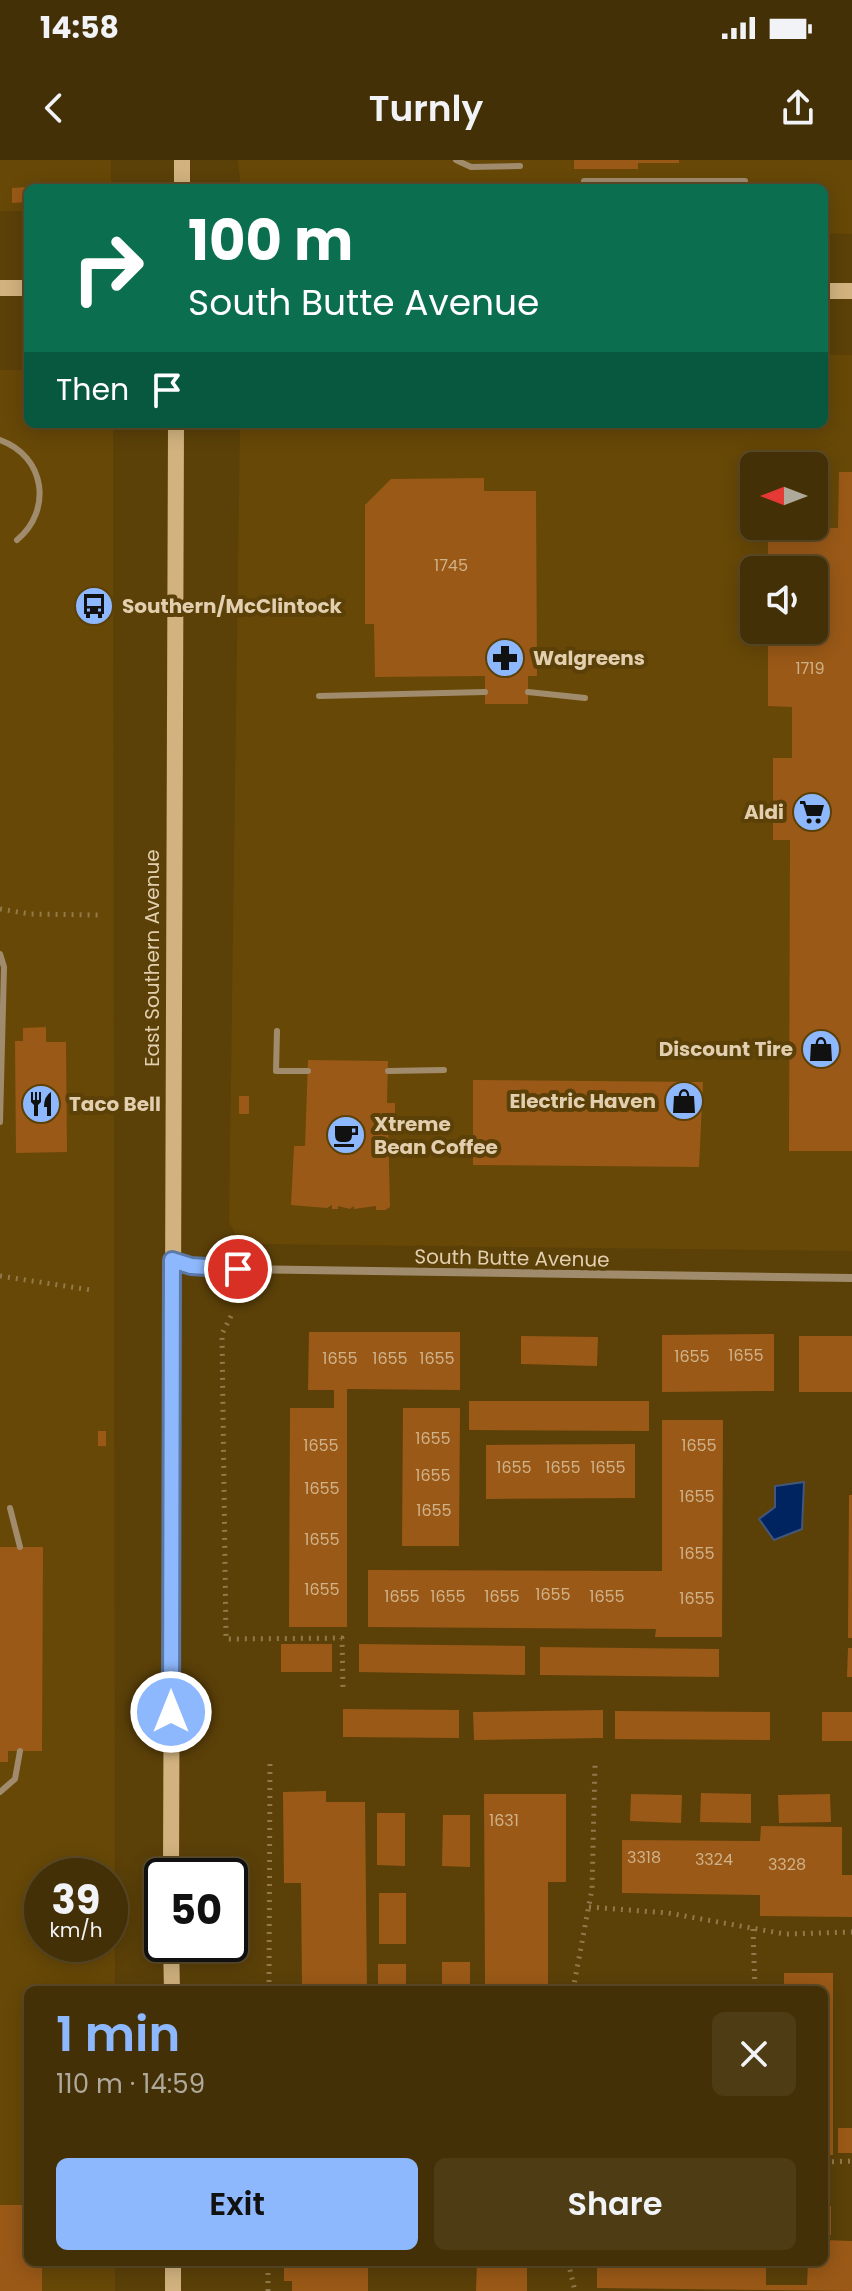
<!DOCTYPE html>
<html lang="en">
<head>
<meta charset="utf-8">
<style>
	:root { --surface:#443006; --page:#4e3c14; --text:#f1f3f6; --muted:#afa99b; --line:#5c4b28; --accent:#8eb8fd }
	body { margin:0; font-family:Poppins,sans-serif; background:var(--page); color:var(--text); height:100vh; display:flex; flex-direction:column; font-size:30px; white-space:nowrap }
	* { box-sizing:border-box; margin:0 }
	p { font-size:26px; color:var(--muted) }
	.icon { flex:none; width:44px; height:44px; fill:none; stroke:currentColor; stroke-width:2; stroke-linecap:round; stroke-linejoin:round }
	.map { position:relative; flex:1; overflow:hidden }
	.details { position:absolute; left:24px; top:1826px; width:804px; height:280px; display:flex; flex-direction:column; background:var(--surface); border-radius:12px; box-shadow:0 4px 20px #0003,0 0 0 2px var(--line) }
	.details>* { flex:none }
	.guide { position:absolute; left:24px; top:24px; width:804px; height:244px; border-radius:12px; box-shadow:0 4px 20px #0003,0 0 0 2px var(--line); background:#0b6e4f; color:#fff; overflow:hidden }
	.needle { width:52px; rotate:270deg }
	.tools { position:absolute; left:740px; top:292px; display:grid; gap:16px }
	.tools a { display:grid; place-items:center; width:88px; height:88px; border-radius:12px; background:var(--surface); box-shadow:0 4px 20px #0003,0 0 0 2px var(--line); font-size:40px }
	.speed { position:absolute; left:24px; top:1698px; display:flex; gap:16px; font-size:40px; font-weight:700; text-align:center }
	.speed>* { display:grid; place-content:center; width:104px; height:104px; border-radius:50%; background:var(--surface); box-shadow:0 4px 20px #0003,0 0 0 2px var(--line); line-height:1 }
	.speed small { font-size:20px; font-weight:400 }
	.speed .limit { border:4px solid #111; border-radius:12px; background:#fff; color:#111 }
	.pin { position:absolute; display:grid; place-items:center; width:68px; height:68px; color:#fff; margin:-34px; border:4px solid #fff; border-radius:50%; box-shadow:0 2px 8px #0007 }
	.me { position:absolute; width:88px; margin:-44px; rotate:0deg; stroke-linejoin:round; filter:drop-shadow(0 0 6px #0008) }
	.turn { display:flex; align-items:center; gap:28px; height:168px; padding:0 32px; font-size:36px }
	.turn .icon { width:104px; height:104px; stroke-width:2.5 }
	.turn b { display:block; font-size:56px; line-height:68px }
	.then { display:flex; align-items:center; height:76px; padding:0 32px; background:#0003; gap:16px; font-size:30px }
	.round { display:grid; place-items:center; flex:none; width:84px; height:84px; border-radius:12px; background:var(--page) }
	.summary { display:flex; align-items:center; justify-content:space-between; height:136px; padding:0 32px }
	h1 { font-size:48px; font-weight:600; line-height:60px; color:var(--accent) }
	.primary-button { display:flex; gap:16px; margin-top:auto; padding:16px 32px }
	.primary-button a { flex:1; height:92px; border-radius:12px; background:var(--accent); color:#111; font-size:32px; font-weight:600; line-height:92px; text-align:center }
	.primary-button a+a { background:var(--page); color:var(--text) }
	.status { display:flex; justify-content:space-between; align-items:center; height:56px; padding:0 40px; background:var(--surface); direction:ltr }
	.status svg { height:22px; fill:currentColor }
	header { display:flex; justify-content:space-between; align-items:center; height:104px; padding:0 32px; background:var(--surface); font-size:36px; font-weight:600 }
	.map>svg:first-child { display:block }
</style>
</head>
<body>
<div class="status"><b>14:58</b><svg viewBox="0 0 49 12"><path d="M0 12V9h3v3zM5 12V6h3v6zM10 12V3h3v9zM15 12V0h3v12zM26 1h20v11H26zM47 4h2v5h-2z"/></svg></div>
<header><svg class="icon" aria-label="back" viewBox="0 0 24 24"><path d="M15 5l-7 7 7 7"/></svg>Turnly<svg class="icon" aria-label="share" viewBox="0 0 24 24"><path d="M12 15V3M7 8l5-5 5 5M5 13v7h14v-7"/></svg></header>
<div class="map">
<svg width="852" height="2131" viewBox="0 0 852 2131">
	<rect width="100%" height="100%" fill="#5b4008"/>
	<g fill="#674807" fill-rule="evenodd">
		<polygon points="0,0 111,0 111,28 28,28 28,51 0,51"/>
		<polygon points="238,0 852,0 852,74 824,73 824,28 241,28"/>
		<path d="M824,195h28v896l-606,-7 -10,-8 -7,-15 11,-797h584zM754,306h60v60h-60zM754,410h60v60h-60z"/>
		<path d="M0,210h28v54h85l2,1566h-87v272h87v29h-115zM42,1716h68v68h-68z"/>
	</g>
	<polygon fill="#002460" stroke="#445778" stroke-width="2" points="804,1322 802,1369 774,1380 759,1359 775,1347 775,1326"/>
	<g fill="#9a5917">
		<polygon points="574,0 679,0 679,3 638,3 638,9 574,9"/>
		<polygon points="28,27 28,42 12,43 12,28"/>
		<polygon points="839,312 852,312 852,991 789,991 790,680 773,680 773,598 792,598 792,547 768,546 768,470 814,470 814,410 768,410 768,368 838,368"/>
		<polygon points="484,318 484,331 536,331 537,516 528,516 528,544 485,544 485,516 375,517 374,464 365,464 365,345 391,319"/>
		<rect x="86" y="434" width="13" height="27"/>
		<polygon points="46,867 46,882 66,882 67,992 16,993 15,881 23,881 23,868"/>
		<polygon points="308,900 388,901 387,943 395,943 395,964 388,964 390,1047 385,1050 376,1050 376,1046 354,1049 354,1046 350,1049 338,1046 338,1049 332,1049 332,1045 327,1048 291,1045 294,986 305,986"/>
		<polygon points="473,920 703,922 699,1007 473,1005"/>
		<rect x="239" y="936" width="10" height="18"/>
		<polygon points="309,1172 460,1172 460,1230 347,1229 347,1467 289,1467 290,1248 334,1248 334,1230 308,1230"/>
		<polygon points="774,1174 774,1231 662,1232 662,1175"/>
		<polygon points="521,1176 598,1177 597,1206 521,1204"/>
		<rect x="799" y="1176" width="53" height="56"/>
		<polygon points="469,1241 649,1241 649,1271 469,1270"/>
		<polygon points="403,1248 460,1248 459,1386 402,1386"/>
		<polygon points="662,1260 723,1260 722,1477 655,1477 656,1469 368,1467 368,1410 662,1411"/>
		<rect x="98" y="1271" width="8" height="15"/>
		<polygon points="635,1284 635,1338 486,1339 486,1285"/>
		<polygon points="849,1335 852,1335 852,1478 848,1478"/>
		<polygon points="0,1387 43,1387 42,1591 8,1591 8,1602 0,1602"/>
		<rect x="281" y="1484" width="51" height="28"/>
		<polygon points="359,1484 525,1486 525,1515 359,1512"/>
		<polygon points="540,1487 719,1489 719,1517 540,1515"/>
		<polygon points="848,1488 852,1488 852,1517 847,1517"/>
		<polygon points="343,1549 459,1550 459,1578 343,1577"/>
		<polygon points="603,1550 603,1578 474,1580 473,1552"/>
		<polygon points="615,1551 770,1552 770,1580 615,1579"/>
		<rect x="822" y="1552" width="30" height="29"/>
		<polygon points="326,1631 326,1642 365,1642 367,1830 302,1830 301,1723 284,1723 283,1632"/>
		<polygon points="701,1633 751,1634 751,1663 700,1662"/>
		<polygon points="484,1634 566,1634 566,1722 548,1722 548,1829 479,1830 479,1824 485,1824"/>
		<polygon points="631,1634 682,1635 681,1663 630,1661"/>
		<polygon points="830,1634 831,1662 779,1663 778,1635"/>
		<polygon points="377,1653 405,1653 405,1706 377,1705"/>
		<polygon points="443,1655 470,1655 470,1707 442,1706"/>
		<polygon points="761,1666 842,1667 842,1715 852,1715 852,1757 760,1756 760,1735 622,1733 622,1680 760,1681"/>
		<rect x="379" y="1733" width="27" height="51"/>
		<rect x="442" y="1802" width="28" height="28"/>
		<rect x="378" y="1804" width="28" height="26"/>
		<polygon points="784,1813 833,1813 833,1995 824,1995 824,1830 784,1830"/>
		<rect x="838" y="1968" width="14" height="25"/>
		<polygon points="0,2045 28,2045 28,2102 42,2102 42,2131 0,2131"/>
		<rect x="824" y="2046" width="7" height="29"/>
		<polygon points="824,2080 852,2081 852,2131 597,2128 597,2102 766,2102 766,2125 807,2125 808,2102 824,2102"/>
		<polygon points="284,2102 368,2102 368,2131 292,2131 292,2121 284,2121"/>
		<polygon points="477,2102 527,2102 527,2131 476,2131"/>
	</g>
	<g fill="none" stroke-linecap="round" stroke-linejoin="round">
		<g stroke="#91794b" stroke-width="5" stroke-dasharray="2 6" stroke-linecap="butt">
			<polyline points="0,749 30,754 98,755"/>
			<polyline points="0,1116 91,1130"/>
			<polyline points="231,1156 222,1174 226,1479 342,1478 343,1528"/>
			<polyline points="589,1747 668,1753 785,1774 852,1772"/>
			<polyline points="753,1769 755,1830"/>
			<polyline points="269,1830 270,1602"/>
			<polyline points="573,1830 592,1729 595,1605"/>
			<polyline points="824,2002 852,2001"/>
			<polyline points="568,2102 575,2131"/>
			<polyline points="268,2131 268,2102"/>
		</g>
		<g stroke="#a08c6c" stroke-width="6">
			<polyline points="456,0 471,7 520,6"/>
			<polyline points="584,28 584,21 745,21"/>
			<path d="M0,280c45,16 53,70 17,100"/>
			<polyline points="528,532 585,538"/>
			<polyline points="319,536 485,532"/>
			<polyline points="0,794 4,807 0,962"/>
			<polyline points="277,871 276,911 308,911"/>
			<polyline points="388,911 444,910"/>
			<polyline points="10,1348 20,1387"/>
			<polyline points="0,1632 15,1619 20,1591"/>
		</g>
		<polyline stroke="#a08c6c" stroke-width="8" points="174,1101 238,1109 852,1118"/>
		<g stroke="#d2b37f" stroke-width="16">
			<polyline points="182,0 182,28"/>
			<polyline points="0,128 28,128"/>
			<polyline points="824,131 852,131"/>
			<polyline points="171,1716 176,264"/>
			<polyline points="171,1784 172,1830"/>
			<polyline points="173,2102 173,2131"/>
		</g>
	</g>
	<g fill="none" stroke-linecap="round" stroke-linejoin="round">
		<g stroke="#5c78a4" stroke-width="20">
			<polyline id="route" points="171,1552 172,1100 191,1106 238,1109"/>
		</g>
		<use href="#route" stroke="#8eb8fd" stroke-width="14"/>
	</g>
	<defs>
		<g id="bus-disc" transform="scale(2)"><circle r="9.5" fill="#8eb8fd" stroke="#5b4008"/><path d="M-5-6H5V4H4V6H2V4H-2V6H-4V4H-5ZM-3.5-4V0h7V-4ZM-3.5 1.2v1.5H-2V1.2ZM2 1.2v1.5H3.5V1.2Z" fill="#111"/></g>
		<g id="pharmacy-disc" transform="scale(2)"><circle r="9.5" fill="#8eb8fd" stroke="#5b4008"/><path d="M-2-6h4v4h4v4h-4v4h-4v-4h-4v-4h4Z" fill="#111"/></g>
		<g id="supermarket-disc" transform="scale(2)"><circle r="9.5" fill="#8eb8fd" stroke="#5b4008"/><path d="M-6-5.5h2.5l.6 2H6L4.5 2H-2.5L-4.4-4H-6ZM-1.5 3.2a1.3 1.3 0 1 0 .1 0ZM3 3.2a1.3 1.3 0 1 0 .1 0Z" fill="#111"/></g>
		<g id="shop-disc" transform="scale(2)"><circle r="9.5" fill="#8eb8fd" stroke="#5b4008"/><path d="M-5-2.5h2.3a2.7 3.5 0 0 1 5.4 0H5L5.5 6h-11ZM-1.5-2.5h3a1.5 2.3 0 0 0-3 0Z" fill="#111"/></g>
		<g id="restaurant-disc" transform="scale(2)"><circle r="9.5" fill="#8eb8fd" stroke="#5b4008"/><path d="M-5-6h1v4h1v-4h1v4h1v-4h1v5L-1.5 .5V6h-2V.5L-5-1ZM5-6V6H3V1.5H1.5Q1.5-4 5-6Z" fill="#111"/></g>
		<g id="cafe-disc" transform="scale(2)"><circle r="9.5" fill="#8eb8fd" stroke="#5b4008"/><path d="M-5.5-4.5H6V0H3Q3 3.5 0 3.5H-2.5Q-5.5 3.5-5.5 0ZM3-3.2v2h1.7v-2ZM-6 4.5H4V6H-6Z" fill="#111"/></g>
	</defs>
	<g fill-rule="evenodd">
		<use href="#bus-disc" x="94" y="446"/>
		<use href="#pharmacy-disc" x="505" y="498"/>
		<use href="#supermarket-disc" x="812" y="652"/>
		<use href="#shop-disc" x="821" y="889"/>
		<use href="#shop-disc" x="684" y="941"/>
		<use href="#restaurant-disc" x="41" y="944"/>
		<use href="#cafe-disc" x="346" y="975"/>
	</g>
	<g text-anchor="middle" stroke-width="8" stroke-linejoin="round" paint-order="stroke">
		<g font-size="16" fill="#d0b289">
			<text x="451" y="411">1745</text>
			<text x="810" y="514">1719</text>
			<text x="746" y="1201">1655</text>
			<text x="692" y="1202">1655</text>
			<text x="340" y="1204">1655</text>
			<text x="390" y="1204">1655</text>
			<text x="437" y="1204">1655</text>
			<text x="433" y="1284">1655</text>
			<text x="321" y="1291">1655</text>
			<text x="699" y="1291">1655</text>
			<text x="514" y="1313">1655</text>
			<text x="563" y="1313">1655</text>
			<text x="608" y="1313">1655</text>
			<text x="433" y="1321">1655</text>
			<text x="322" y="1334">1655</text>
			<text x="697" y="1342">1655</text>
			<text x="434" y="1356">1655</text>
			<text x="322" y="1385">1655</text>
			<text x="697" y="1399">1655</text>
			<text x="322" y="1435">1655</text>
			<text x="553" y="1440">1655</text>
			<text x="402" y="1442">1655</text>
			<text x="448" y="1442">1655</text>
			<text x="502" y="1442">1655</text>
			<text x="607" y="1442">1655</text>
			<text x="697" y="1444">1655</text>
			<text x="504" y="1666">1631</text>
			<text x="644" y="1703">3318</text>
			<text x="714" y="1705">3324</text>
			<text x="787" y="1710">3328</text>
		</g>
		<g font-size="20" font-weight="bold" fill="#e2cfaf" stroke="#5b4008" text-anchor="start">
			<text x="122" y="453">Southern/McClintock</text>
			<text x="533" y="505">Walgreens</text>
			<text x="784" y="659" text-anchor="end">Aldi</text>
			<text x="793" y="896" text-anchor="end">Discount Tire</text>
			<text x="656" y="948" text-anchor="end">Electric Haven</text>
			<text x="69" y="951">Taco Bell</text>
			<text x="374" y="971">Xtreme<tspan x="374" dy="23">Bean Coffee</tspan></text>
		</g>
		<g font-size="20" fill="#e2cfaf" stroke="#5b4008">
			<text transform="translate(152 798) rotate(-90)" y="7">East Southern Avenue</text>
			<text transform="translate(512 1098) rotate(1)" y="7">South Butte Avenue</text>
		</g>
	</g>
</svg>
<div class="tools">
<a><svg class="needle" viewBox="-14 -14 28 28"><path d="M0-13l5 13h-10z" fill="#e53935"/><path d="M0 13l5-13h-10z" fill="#afa99b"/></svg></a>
<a><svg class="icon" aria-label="sound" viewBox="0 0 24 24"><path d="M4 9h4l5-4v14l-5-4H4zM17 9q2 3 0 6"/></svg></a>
</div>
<div class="speed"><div>39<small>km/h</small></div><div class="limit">50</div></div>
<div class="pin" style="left:238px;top:1109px;background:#d93025"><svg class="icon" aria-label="arrive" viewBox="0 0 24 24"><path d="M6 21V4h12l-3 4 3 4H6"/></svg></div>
<svg class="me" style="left:171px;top:1552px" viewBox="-20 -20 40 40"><circle r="17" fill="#8eb8fd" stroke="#fff" stroke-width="3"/><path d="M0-11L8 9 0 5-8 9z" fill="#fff"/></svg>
<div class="guide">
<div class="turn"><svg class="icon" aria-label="right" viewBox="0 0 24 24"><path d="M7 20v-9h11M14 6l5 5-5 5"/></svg><div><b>100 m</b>South Butte Avenue</div></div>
<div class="then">Then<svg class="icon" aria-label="arrive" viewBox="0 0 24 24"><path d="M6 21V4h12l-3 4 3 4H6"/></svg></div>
</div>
<section class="details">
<div class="summary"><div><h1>1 min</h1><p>110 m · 14:59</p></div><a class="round"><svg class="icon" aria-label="close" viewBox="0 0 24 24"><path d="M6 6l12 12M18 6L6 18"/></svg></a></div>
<div class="primary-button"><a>Exit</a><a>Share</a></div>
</section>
</div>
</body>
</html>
